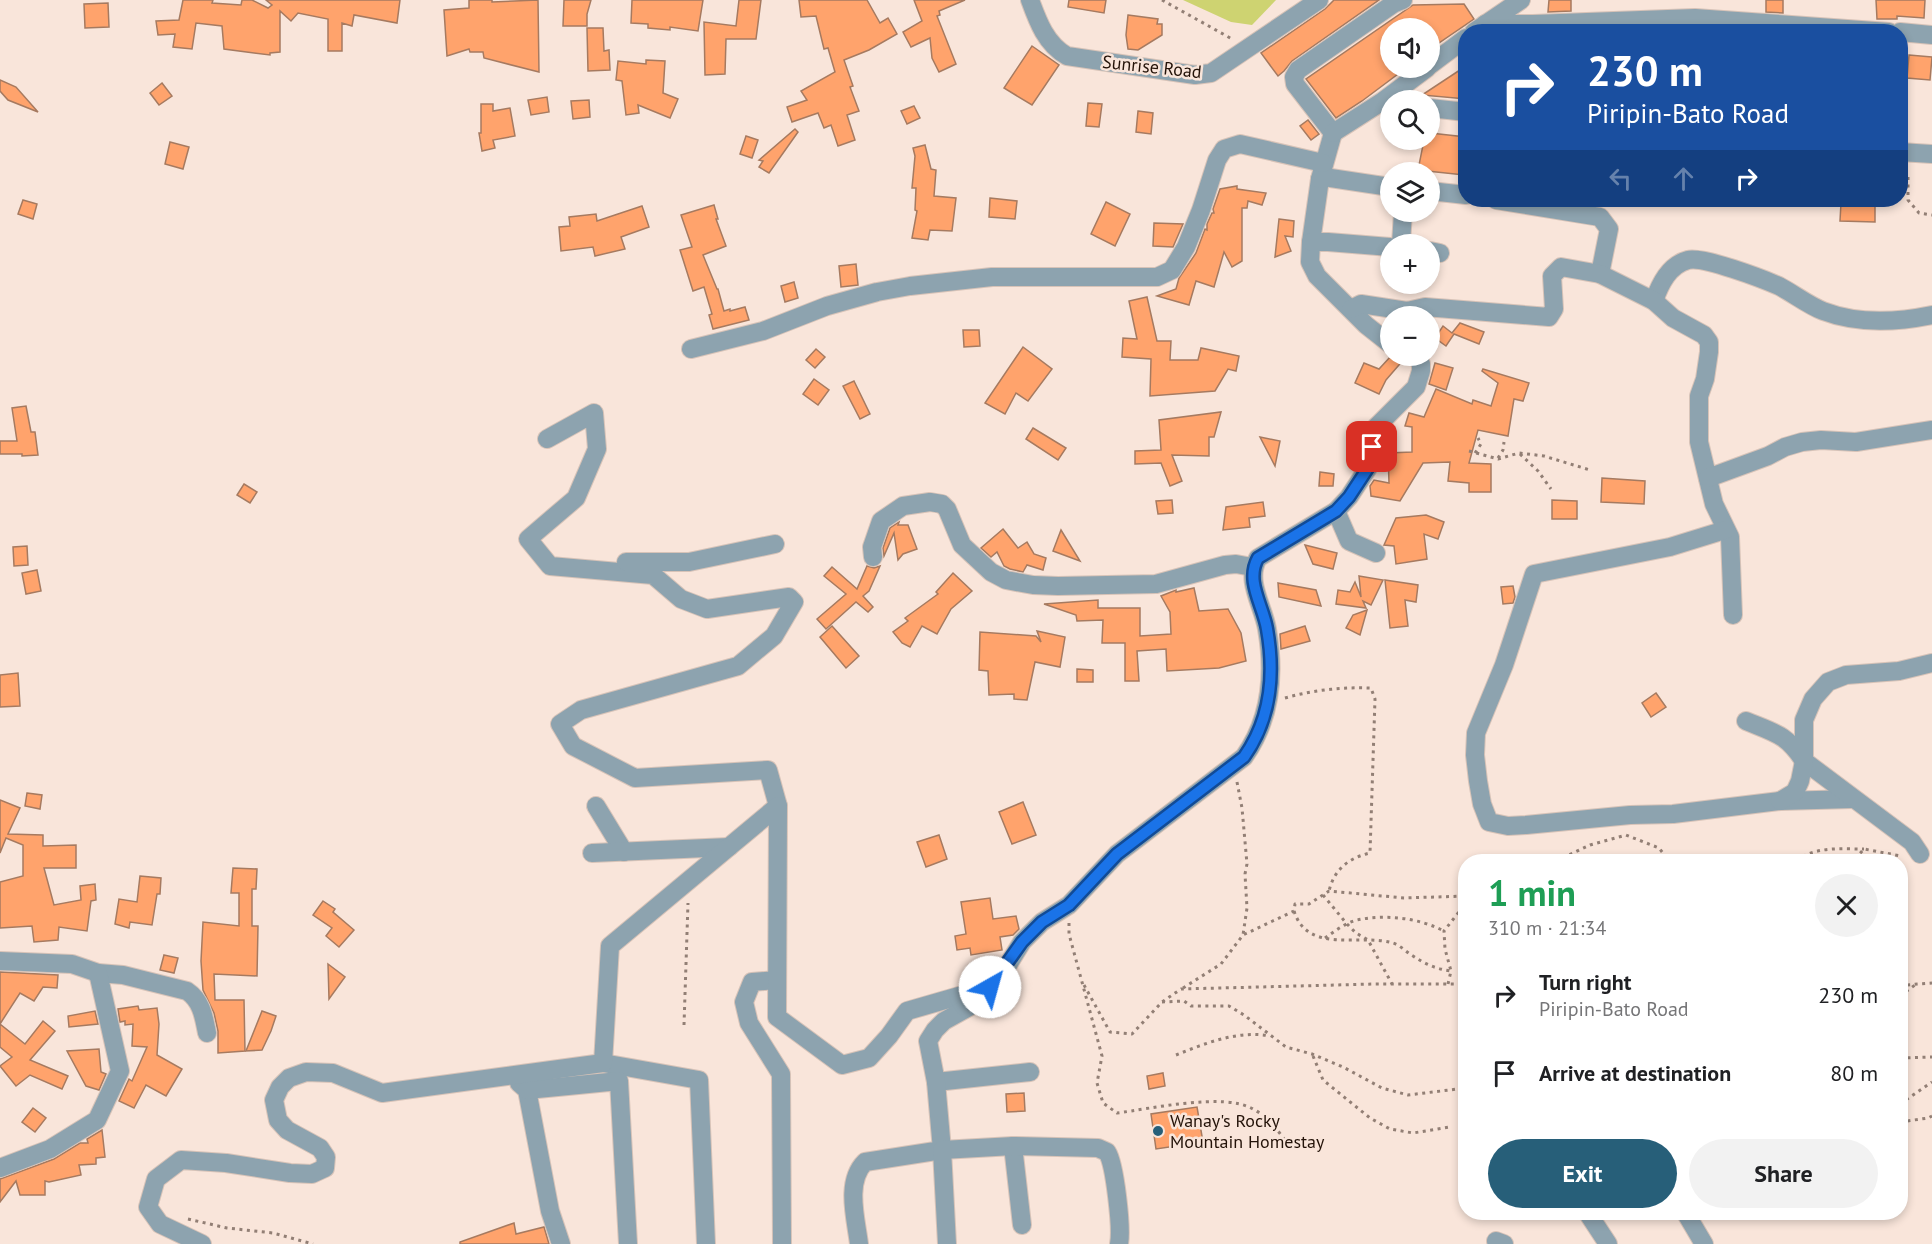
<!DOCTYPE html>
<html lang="en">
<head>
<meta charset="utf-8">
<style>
	:root { --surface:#fff; --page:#f2f2f2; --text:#202124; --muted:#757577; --accent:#275f79 }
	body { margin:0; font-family:"PT Sans",sans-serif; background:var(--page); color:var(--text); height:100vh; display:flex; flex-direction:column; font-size:22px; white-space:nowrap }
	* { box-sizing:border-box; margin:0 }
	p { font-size:20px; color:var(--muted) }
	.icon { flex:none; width:33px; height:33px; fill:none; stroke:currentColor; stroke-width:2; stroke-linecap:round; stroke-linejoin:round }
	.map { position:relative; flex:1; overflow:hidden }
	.sheet { position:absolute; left:1458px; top:854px; width:450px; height:366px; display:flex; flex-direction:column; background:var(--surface); border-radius:24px; box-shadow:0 3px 9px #0003 }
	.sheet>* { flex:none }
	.top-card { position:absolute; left:1458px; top:24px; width:450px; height:183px; border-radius:24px; box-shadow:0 3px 9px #0003; background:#1a4fa0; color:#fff; overflow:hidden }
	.tools { position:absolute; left:1380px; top:18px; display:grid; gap:12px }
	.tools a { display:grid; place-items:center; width:60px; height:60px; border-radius:50%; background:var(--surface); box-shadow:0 3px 9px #0003; font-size:30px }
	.pin { position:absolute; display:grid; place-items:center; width:51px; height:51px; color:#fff; margin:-26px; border-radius:12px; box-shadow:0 3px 9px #0006 }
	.me { position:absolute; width:66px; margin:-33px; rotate:38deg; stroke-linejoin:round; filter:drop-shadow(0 0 4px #0008) }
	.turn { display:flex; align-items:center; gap:21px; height:126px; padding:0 30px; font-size:27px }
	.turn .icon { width:78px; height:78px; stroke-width:2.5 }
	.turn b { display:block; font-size:42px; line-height:51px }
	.lanes { display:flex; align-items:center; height:57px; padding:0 30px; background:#0003; justify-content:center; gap:30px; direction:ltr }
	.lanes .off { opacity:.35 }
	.round { display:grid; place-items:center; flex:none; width:63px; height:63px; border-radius:32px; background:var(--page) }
	.overview { display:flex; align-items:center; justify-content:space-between; height:102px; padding:0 30px }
	h1 { font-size:36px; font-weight:700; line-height:45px; color:#1e9e55 }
	.primary-button { display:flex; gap:12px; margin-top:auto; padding:12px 30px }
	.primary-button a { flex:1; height:69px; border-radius:36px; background:var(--accent); color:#fff; font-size:24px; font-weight:700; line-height:69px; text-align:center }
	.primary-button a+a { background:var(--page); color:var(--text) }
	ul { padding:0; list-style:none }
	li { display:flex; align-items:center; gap:18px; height:78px; padding:0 30px }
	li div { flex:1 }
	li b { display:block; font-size:22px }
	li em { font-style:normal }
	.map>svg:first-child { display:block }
</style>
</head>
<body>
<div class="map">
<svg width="1932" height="1244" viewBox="0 0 1932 1244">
	<rect width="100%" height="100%" fill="#f9e5da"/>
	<polygon fill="#ced371" points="1183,0 1276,0 1252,25 1231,22"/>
	<g fill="#ffa36c" stroke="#a67a60" stroke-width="1.5">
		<polygon points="183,0 213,0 212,3 241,5 242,0 252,0 268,8 272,5 266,0 400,0 397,23 354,15 352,26 342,23 342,51 328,51 328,19 298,13 291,21 280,11 280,52 270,53 270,55 224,49 222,26 196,23 192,49 173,47 175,34 158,35 156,21 179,20"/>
		<polygon points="469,0 492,0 492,2 538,0 539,72 484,58 483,52 470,52 469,49 447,56 444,10 469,8"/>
		<polygon points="564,0 591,0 587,14 587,26 563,26"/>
		<polygon points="632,0 703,0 698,31 670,27 670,30 648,28 648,24 631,23"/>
		<polygon points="739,0 761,0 756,39 726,39 725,74 705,75 704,22 736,26"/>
		<polygon points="799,0 867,0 880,23 888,18 897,34 869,50 844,60 853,86 850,87 859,111 847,115 855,140 838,146 831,125 824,128 818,113 792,122 787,107 807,100 801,91 835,72 828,48 824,49 816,16 801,17"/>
		<polygon points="914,0 965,0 939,11 940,15 937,16 956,64 939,72 932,58 930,38 911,47 903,32 922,21"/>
		<polygon points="1069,0 1106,0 1104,13 1068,7"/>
		<polygon points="1334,0 1379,0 1292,61 1284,71 1278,76 1261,53 1325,9"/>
		<polygon points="1549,0 1571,0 1571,11 1548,12"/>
		<polygon points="1766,0 1783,0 1783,13 1766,12"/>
		<polygon points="1876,0 1925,0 1924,18 1897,16 1897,19 1877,19"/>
		<polygon points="108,3 109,27 85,28 84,4"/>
		<polygon points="1464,4 1474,19 1430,49 1430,28 1390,28 1390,68 1406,68 1362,101 1336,118 1306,79 1413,5"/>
		<polygon points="1128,15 1158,19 1157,24 1162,24 1162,35 1138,50 1128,49 1126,35"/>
		<polygon points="587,28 603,28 604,51 609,50 610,70 588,71"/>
		<polygon points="1032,46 1059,65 1032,105 1004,88"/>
		<polygon points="1909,55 1932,57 1930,80 1907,78"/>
		<polygon points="646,60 665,61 663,93 678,99 670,118 638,105 639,113 626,115 622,81 616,80 618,61 646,64"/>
		<polygon points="1466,66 1466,99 1422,95"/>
		<polygon points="0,80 16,87 38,112 8,100 0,91"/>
		<polygon points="162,83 172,96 159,105 150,93"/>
		<polygon points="547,97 549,112 531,115 528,100"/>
		<polygon points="589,100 590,117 573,119 571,101"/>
		<polygon points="1088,103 1102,104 1099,127 1086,126"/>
		<polygon points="481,104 493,104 493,111 510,108 515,136 493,140 495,148 482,151 479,133 481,133"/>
		<polygon points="914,106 920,118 907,124 901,111"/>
		<polygon points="1138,111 1153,113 1151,134 1136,132"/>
		<polygon points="1308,120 1319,134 1311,140 1300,126"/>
		<polygon points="795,129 798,132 769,173 759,167 763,161 759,160"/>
		<polygon points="1430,133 1466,137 1464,175 1418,170 1424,140 1430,140"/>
		<polygon points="746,136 758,140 752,158 740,154"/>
		<polygon points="170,142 189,147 183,169 165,164"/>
		<polygon points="925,145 931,169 936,170 934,196 956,198 952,231 930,230 928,240 912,238 917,211 915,210 916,188 912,188 915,156 913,148"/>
		<polygon points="1237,186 1237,189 1266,193 1262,205 1248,201 1247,208 1242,208 1242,261 1232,267 1224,252 1214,287 1196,281 1189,305 1157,296 1176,289 1179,278 1196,253 1205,229 1207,230 1207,224 1212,213 1214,213 1213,209 1220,189"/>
		<polygon points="990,198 1017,201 1015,219 989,217"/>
		<polygon points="23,200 37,204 33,219 18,214"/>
		<polygon points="1860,200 1875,201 1875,222 1840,221 1841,203 1859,203"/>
		<polygon points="1106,202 1130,214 1115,246 1091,234"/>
		<polygon points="714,205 718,219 716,219 726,246 703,255 717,289 718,289 724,311 730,309 730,311 745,307 749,320 713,329 709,315 712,314 704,287 693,291 680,250 692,247 681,215"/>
		<polygon points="642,206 649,227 621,237 625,249 595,256 593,247 561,251 559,227 570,226 569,217 596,214 597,221"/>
		<polygon points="1279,219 1294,221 1293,237 1285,236 1291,251 1275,257"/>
		<polygon points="1154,223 1183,224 1173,247 1153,246"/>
		<polygon points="856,264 858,285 841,287 839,266"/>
		<polygon points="794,282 798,298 785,302 781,286"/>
		<polygon points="1147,297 1157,341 1171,341 1170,360 1198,360 1201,348 1239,356 1236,371 1228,369 1215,391 1150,396 1151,359 1122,357 1123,338 1137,339 1129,301"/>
		<polygon points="1460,323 1484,332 1479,344 1454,334 1446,346 1435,338 1443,326 1452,333"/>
		<polygon points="963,330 979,330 980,346 964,347"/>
		<polygon points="1023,347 1052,369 1028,401 1016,393 1005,414 985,403"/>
		<polygon points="816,349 825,357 815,368 806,360"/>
		<polygon points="1391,356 1405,356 1405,358 1386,380 1379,394 1355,383 1364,363 1379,369"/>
		<polygon points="1435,363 1453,368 1446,390 1429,384"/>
		<polygon points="1483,369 1529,383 1523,401 1514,399 1508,436 1478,430 1469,463 1491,464 1491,492 1469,492 1469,483 1448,481 1450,462 1423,463 1400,501 1371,496 1370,486 1374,480 1389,483 1388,453 1412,452 1412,427 1405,426 1409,413 1424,417 1436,389 1472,404 1473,400 1491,406 1498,383 1482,371"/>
		<polygon points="814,379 829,390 818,405 803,394"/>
		<polygon points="854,381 870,414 860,419 843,386"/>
		<polygon points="26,406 31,432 35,432 38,455 22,456 22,454 0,454 0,441 17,441 12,408"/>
		<polygon points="1221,412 1214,437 1209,437 1209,456 1172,455 1182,481 1170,486 1161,463 1135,464 1135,451 1161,450 1159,420"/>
		<polygon points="1033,428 1066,448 1058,460 1026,439"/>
		<polygon points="1260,437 1280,441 1275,466"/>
		<polygon points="1320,472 1334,474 1333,486 1319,486"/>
		<polygon points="1602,478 1645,481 1644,504 1601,502"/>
		<polygon points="244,484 257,492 250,503 237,495"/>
		<polygon points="1172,500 1173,513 1158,514 1156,501"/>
		<polygon points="1552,500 1577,501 1577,519 1552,519"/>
		<polygon points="1263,502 1265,516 1249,518 1250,527 1223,530 1226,507"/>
		<polygon points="1426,515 1444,522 1438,539 1424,534 1427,559 1396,564 1394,546 1384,545 1396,518"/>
		<polygon points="899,522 898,525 908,525 917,549 903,554 898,560 894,533 884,556 883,548 890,528"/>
		<polygon points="1003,529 1018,548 1027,542 1034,554 1046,558 1043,570 1027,565 1023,572 1010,569 1004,566 997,552 991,557 981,548"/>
		<polygon points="1061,530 1080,561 1053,551"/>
		<polygon points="1305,545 1337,553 1333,569 1313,564"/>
		<polygon points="27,546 28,565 14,566 13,547"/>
		<polygon points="867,566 874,568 880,566 869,591 863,596 873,607 868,612 856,602 826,629 817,619 846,594 824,576 832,567 857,589"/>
		<polygon points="37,570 41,591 26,594 22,573"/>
		<polygon points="953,573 972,591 951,609 937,634 922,626 910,647 902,643 893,632 908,621 905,618 938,594 936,592"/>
		<polygon points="1359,576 1383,580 1371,605 1363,601 1366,608 1336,604 1338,590 1350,592 1355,582 1361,597"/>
		<polygon points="1385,580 1418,585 1416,602 1405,600 1408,626 1390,628"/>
		<polygon points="1278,583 1316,590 1321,606 1279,597"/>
		<polygon points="1513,586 1515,597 1513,603 1503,604 1501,587"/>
		<polygon points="1194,588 1199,611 1228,609 1241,633 1246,661 1219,668 1167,671 1166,649 1137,651 1139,681 1125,681 1125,643 1102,643 1103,620 1077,621 1076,615 1044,604 1098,600 1098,608 1140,608 1140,636 1171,634 1170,612 1161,596 1176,590 1176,592"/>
		<polygon points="1367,610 1360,635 1346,628 1353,615"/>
		<polygon points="832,626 859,656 846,668 820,637"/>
		<polygon points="1305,626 1310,641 1281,649 1280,634"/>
		<polygon points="1037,631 1065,637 1060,667 1035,662 1027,700 1014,699 1014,694 989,695 988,671 979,670 980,632 1036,636 1041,642"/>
		<polygon points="1077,669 1093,670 1093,682 1077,682"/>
		<polygon points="18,673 20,706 0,707 0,675"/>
		<polygon points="1656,693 1666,707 1651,717 1642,703"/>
		<polygon points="27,793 42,795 40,809 25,806"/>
		<polygon points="0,800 20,808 8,834 43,835 43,846 76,845 76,868 44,868 54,905 81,900 80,886 95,884 96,900 91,901 87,931 59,927 58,940 34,942 32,926 0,928 0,882 23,876 23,845 6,838 0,853"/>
		<polygon points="1023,802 1036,835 1012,844 999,812"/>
		<polygon points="939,835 947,859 926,867 917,842"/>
		<polygon points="233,868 257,869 256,889 252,889 252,926 258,926 257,976 214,974 215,1000 244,1000 245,1051 218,1053 218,1031 214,1013 203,990 201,961 203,922 239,926 239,893 231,893"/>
		<polygon points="140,876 161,878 160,894 157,894 152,925 130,922 129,928 115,924 119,899 137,902"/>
		<polygon points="990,898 993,919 1016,916 1019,929 1013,935 1000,937 1002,950 971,955 970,948 957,950 955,936 966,934 961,902"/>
		<polygon points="323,901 335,909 333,912 354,930 339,947 326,936 332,928 313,915"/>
		<polygon points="164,955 178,958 174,973 160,970"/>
		<polygon points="328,964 345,977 329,999"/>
		<polygon points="0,972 58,975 57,988 43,987 34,1001 20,993 0,1024 25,1044 43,1021 55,1031 30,1060 68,1076 62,1089 30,1075 16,1086 0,1066 12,1057 0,1047"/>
		<polygon points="138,1006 139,1010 157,1008 159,1024 157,1055 182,1069 166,1096 146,1085 134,1108 119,1101 129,1079 132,1081 147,1047 132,1046 133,1024 125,1025 125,1021 120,1022 118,1009"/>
		<polygon points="95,1011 98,1024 69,1027 68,1016"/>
		<polygon points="262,1011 276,1016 271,1031 262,1050 246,1051"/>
		<polygon points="99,1049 101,1072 106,1074 99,1090 86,1086 67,1051"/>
		<polygon points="1163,1073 1165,1086 1149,1089 1147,1076"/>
		<polygon points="1024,1093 1025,1111 1007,1112 1006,1094"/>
		<polygon points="1197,1107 1203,1142 1156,1149 1151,1114"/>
		<polygon points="33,1108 46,1118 35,1132 22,1122"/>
		<polygon points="102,1130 105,1157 96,1158 96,1164 79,1165 81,1175 49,1182 45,1181 45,1195 20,1195 16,1181 0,1202 0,1179 54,1159 80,1143 88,1143 87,1139"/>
		<polygon points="514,1223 516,1234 544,1227 549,1244 460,1244 460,1242"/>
	</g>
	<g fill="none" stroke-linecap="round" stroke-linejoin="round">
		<g stroke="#d7c3b8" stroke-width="20">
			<g id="minor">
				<path d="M1030,0c8,22 16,44 37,56l128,19 16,-2 108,-73"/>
				<polyline points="1485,24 1533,24 1695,18 1889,32"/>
				<polyline points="1474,32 1521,0"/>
				<polyline points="1900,32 1932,35"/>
				<polyline points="1430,65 1466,38"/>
				<polyline points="1430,108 1466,112"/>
				<polyline points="1333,133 1320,179 1311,242 1310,262 1317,276 1366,325 1390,344"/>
				<polyline points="1333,133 1295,84 1294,77 1298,70 1393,4 1403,0"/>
				<polyline points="1333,133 1383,101 1427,68"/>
				<polyline points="1900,152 1932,154"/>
				<polyline points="1320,179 1324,177 1390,187"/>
				<polyline points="1430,191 1466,195"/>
				<polyline points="1496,200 1600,217 1609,229 1600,274"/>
				<polyline points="1311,242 1328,242 1390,247"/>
				<polyline points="1401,244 1403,212"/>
				<polyline points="1430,251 1440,253"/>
				<path d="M1654,301c6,-17 15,-36 34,-41 15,-4 75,19 91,26 15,8 29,19 44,25 34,13 75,11 109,4"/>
				<polyline points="1351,309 1361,304 1407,311 1425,307 1549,317 1554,309 1552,276 1561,267 1600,274 1654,301 1673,318 1704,335 1709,342 1709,352 1705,379 1699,396 1699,442 1714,504 1730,537 1733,615"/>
				<polyline points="691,349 763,331 827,306 877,292 910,286 992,277 1157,277 1172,270 1186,247 1201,210 1217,160 1224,149 1240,144 1323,163"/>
				<polyline points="547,439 594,413 597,449 576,498 528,539 550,566 653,575 681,599 707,609 789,597 794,602 774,636 738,666 581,710 560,724 573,746 635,778 768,770 778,806"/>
				<polyline points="1708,478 1768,456 1785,447 1802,442 1821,440 1856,442 1932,430"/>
				<polyline points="1336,511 1349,541 1376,553"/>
				<polyline points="1725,530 1670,547 1534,574 1504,665 1476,733 1475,755 1478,781 1482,804 1489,822 1508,826 1526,825 1630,815 1673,814 1780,801 1853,799"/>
				<polyline points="873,557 872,547 881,521 903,506 930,502 942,504 947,509 962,545 991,572 1006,580 1033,585 1058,586 1156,584 1225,565 1236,564 1252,567"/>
				<polyline points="626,562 689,562 775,544"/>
				<path d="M1746,721c29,12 40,13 58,40l108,81 8,12"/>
				<polyline points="1780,801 1795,792 1800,781 1804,761 1804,720 1813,699 1828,682 1846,675 1899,671 1932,663"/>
				<polyline points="596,806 624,852"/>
				<polyline points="592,853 729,847"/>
				<path d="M0,961l72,3 26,9 25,2 64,16c15,10 17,27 20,42"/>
				<polyline points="776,980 752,982 744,1002 749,1023 781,1074 782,1244"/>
				<polyline points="603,1063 699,1080 706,1244"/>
				<polyline points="936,1082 1030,1072"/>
				<polyline points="519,1083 527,1090 550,1211 561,1244"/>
				<polyline points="527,1090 619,1081 628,1244"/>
				<polyline points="1013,1146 1022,1225"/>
				<polyline points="0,1168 50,1149 97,1120 120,1071 98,973"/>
				<polyline points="1587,1212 1608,1244"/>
				<polyline points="1685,1212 1704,1244"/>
				<polyline points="1496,1241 1504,1244"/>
				<polyline points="202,1244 160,1224 148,1207 156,1179 181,1160 226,1163 290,1173 312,1174 325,1168 326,1157 320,1148 287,1130 278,1120 274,1100 280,1087 289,1078 306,1072 333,1073 382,1093 603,1063 610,946 778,806 777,1017 842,1065 869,1058 889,1036 907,1011 990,987"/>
				<path d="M859,1244c-3,-25 -14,-62 6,-82l77,-12 -6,-68 -8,-41 7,-11 9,-9 34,-19 28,-34 16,-26 20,-20 27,-17 48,-51 127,-97c27,-38 31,-82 23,-128 -4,-24 -22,-48 -9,-71l78,-47 13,-14 19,-29 8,-41 40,-40 5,-16v-7l-5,-8"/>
				<path d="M947,1244l-5,-94 71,-4 85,2 9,4c8,12 15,77 12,92"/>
			</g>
		</g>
		<g stroke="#927f75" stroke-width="3" stroke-dasharray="3 4.5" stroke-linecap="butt">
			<polyline points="1162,0 1232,39"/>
			<polyline points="1908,177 1908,200 1919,213 1932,215"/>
			<polyline points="1469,451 1498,459 1519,453 1544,456 1590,470"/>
			<polyline points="1475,453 1481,444 1478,438"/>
			<polyline points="1520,454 1538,471 1551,489"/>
			<polyline points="1498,458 1503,450 1504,442"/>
			<path d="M1285,698c28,-8 57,-11 86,-10l4,11 -5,154c-22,5 -36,17 -41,38"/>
			<polyline points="1237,782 1242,808 1247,864 1245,874 1247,908 1243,935"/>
			<polyline points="1556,861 1590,845 1626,835 1659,848 1669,861"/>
			<path d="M1797,861c17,-15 45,-12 67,-12"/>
			<polyline points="1848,861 1855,859 1864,849 1901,856"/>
			<polyline points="1323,895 1347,924 1356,933 1368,940 1392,984"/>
			<path d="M1294,911c14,44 66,22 99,32 7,2 13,9 20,13 12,8 23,13 38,15"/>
			<path d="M1069,923v11l33,122 -5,27 6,20 14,10c33,-4 107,-21 136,-4 17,9 27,24 38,40"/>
			<path d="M1325,938c10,-7 20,-15 32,-18 29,-6 62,-2 87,11"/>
			<polyline points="1900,983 1906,985 1932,983"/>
			<polyline points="1448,984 1451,971 1445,949 1444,931 1466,903"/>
			<polyline points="1084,985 1110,1032 1132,1034 1162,1002 1181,989 1375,984 1466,984"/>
			<polyline points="1183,988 1221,964 1243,935 1294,911 1295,904 1309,904 1329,891 1404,898 1466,896"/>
			<polyline points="1900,996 1915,985"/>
			<polyline points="1162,1002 1184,1001 1191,1006 1229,1006 1244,1015 1286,1047 1312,1054 1343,1067 1382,1088 1408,1095 1466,1088"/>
			<polyline points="684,1025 688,903"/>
			<path d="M1176,1055c30,-12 62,-25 94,-19"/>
			<polyline points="1313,1056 1323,1080 1370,1118 1390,1129 1413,1133 1450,1127"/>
			<polyline points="1900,1058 1932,1057"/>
			<polyline points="1900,1104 1932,1082"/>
			<polyline points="1900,1122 1928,1118 1932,1116"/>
			<polyline points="188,1219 227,1228 273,1233 313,1244"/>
		</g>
		<use href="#minor" stroke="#8da3af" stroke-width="18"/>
	</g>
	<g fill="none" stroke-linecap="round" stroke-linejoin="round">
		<g stroke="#114b97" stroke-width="15">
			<path id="route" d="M990,987l32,-45 20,-20 27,-17 48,-51 127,-97c27,-38 31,-83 23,-128 -4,-24 -22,-48 -9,-71l78,-47 13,-14 19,-29 4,-21"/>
		</g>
		<use href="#route" stroke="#1a73e8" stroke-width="10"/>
	</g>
	<circle fill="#275f79" stroke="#f9e5da" stroke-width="2" cx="1158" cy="1131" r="6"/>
	<g text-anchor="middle" stroke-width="5" stroke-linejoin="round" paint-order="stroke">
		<g font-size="18" fill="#231208" stroke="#f9e5da">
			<text transform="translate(1152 67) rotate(6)" y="6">Sunrise Road</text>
		</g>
		<g font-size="18" fill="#231208" stroke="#f9e5da" text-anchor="start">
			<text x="1170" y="1127">Wanay's Rocky<tspan x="1170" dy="21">Mountain Homestay</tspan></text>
		</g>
	</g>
</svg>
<div class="tools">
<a><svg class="icon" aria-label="sound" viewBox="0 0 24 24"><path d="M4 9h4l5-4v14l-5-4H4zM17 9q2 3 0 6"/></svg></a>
<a><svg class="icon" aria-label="search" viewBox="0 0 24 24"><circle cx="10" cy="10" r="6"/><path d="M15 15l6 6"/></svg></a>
<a><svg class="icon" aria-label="layers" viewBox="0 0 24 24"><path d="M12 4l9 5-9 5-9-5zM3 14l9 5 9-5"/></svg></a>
<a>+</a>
<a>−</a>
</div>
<div class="pin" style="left:1372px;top:447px;background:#d93025"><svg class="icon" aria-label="arrive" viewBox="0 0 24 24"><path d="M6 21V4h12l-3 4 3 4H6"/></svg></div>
<svg class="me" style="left:990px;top:987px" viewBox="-20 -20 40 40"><circle r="19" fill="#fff"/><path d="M0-13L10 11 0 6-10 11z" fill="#1a73e8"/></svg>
<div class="top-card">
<div class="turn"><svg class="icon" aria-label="right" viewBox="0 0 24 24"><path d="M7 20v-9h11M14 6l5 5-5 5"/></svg><div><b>230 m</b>Piripin-Bato Road</div></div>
<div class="lanes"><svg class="icon off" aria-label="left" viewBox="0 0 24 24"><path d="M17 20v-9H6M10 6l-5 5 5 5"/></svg><svg class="icon off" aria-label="ahead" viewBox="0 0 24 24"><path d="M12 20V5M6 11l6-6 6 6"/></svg><svg class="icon" aria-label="right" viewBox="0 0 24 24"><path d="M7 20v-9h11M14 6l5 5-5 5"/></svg></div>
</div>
<section class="sheet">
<div class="overview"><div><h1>1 min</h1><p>310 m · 21:34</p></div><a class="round"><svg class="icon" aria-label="close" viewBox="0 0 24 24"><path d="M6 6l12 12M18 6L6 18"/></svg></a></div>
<ul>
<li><svg class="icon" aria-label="right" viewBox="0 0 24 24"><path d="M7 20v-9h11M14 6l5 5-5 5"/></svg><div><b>Turn right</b><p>Piripin-Bato Road</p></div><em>230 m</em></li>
<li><svg class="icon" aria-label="arrive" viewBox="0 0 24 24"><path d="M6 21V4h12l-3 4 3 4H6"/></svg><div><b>Arrive at destination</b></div><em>80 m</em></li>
</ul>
<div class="primary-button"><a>Exit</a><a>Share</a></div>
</section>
</div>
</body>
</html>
